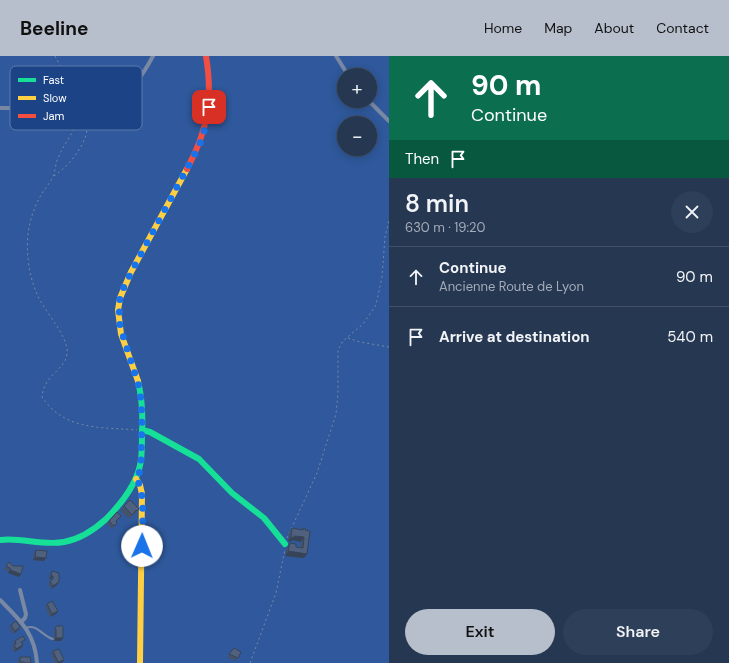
<!DOCTYPE html>
<html lang="en">
<head>
<meta charset="utf-8">
<style>
	:root { --surface:#263752; --page:#2e3f59; --text:#f1f3f6; --muted:#a4acb8; --line:#425169; --accent:#b8bfcc }
	body { margin:0; font-family:"DM Sans",sans-serif; background:var(--page); color:var(--text); height:100vh; display:flex; flex-direction:column; font-size:15px; white-space:nowrap }
	* { box-sizing:border-box; margin:0 }
	p { font-size:13px; color:var(--muted) }
	.icon { flex:none; width:22px; height:22px; fill:none; stroke:currentColor; stroke-width:2; stroke-linecap:round; stroke-linejoin:round }
	.map { position:relative; flex:1; overflow:hidden }
	.side { display:flex; flex-direction:column; background:var(--surface); width:340px }
	.side>* { flex:none }
	.guide { background:#0b6e4f; color:#fff; overflow:hidden }
	.tools { position:absolute; left:337px; top:12px; display:grid; gap:8px }
	.tools a { display:grid; place-items:center; width:40px; height:40px; border-radius:50%; background:var(--surface); box-shadow:0 2px 10px #0003,0 0 0 1px var(--line); font-size:20px }
	.pin { position:absolute; display:grid; place-items:center; width:34px; height:34px; color:#fff; margin:-17px; border-radius:8px; box-shadow:0 2px 6px #0006 }
	.me { position:absolute; width:44px; margin:-22px; rotate:1deg; stroke-linejoin:round; filter:drop-shadow(0 0 3px #0008) }
	.turn { display:flex; align-items:center; gap:14px; height:84px; padding:0 16px; font-size:18px }
	.turn .icon { width:52px; height:52px; stroke-width:2.5 }
	.turn b { display:block; font-size:28px; line-height:34px }
	.then { display:flex; align-items:center; height:38px; padding:0 16px; background:#0003; gap:8px; font-size:15px }
	.round { display:grid; place-items:center; flex:none; width:42px; height:42px; border-radius:21px; background:var(--page) }
	.head { display:flex; align-items:center; justify-content:space-between; height:68px; padding:0 16px }
	h1 { font-size:24px; font-weight:600; line-height:30px }
	.cta { display:flex; gap:8px; margin-top:auto; padding:8px 16px }
	.cta a { flex:1; height:46px; border-radius:24px; background:var(--accent); color:#111; font-size:16px; font-weight:600; line-height:46px; text-align:center }
	.cta a+a { background:var(--page); color:var(--text) }
	ul { padding:0; list-style:none }
	li { display:flex; align-items:center; gap:12px; height:60px; padding:0 16px; border-top:1px solid var(--line) }
	li div { flex:1 }
	li b { display:block; font-size:15px }
	li em { font-style:normal }
	header { display:flex; align-items:center; gap:24px; box-sizing:border-box; height:56px; padding:0 20px; background:var(--accent); color:#111 }
	header strong { font-size:19px }
	nav { display:flex; gap:22px; margin-inline-start:auto; font-size:14px }
	main { display:flex; flex:1; min-height:0 }
	.map>svg:first-child { display:block }
</style>
</head>
<body>
<header>
<strong>Beeline</strong>
<nav><a>Home</a><a>Map</a><a>About</a><a>Contact</a></nav>
</header>
<main>
<div class="map">
<svg width="389" height="607" viewBox="0 0 389 607">
	<rect width="100%" height="100%" fill="#33496d"/>
	<path fill="#2f599c" fill-rule="evenodd" d="M0,0h389v607h-389zM344,19h26v26h-26zM344,67h26v26h-26z"/>
	<g fill="none" stroke-linecap="round" stroke-linejoin="round">
		<g stroke="#7989a3" stroke-width="1" stroke-dasharray="2 3" stroke-linecap="butt">
			<polyline points="55,0 70,29 75,49"/>
			<polyline points="71,30 81,49"/>
			<path d="M76,58c-1,21 -10,25 -17,42 -4,6 -3,14 -6,20 -2,6 -7,11 -10,16 -8,12 -13,27 -15,42 -2,20 1,42 9,60 7,17 32,43 30,59 -1,17 -23,21 -25,44 23,34 59,30 95,33"/>
			<path d="M54,120c13,-9 27,-25 32,-41 2,-7 1,-15 -1,-22"/>
			<polyline points="348,282 360,286 389,291"/>
			<polyline points="287,482 317,417 336,358 338,337 338,294 343,285 363,268 376,249 382,221 385,181 389,164"/>
			<polyline points="250,607 276,537 285,493"/>
		</g>
		<path stroke="#7989a3" stroke-width="2" d="M26,572c11,-5 17,9 27,11"/>
		<g stroke="#7989a3" stroke-width="4">
			<polyline points="336,0 348,19"/>
			<polyline points="369,45 389,65"/>
			<path d="M0,52c31,-1 96,10 121,-10 14,-11 24,-27 32,-42"/>
			<polyline points="20,534 26,558 25,562 21,566"/>
			<path d="M0,544c20,20 35,33 37,63"/>
		</g>
		<g stroke="#16e098" stroke-width="6">
			<polyline points="142,374 150,376 199,403 232,437 264,462 285,488"/>
			<path d="M0,484c21,-3 42,6 64,2 16,-3 30,-12 42,-23 16,-16 32,-36 35,-59 1,-9 1,-18 1,-27 1,-18 0,-35 -4,-52"/>
		</g>
		<g stroke="#ffcf43" stroke-width="6">
			<polyline points="138,325 121,278 118,254 120,242 131,216 187,113"/>
			<polyline points="136,423 140,429 142,438 140,607"/>
		</g>
		<path stroke="#f24e42" stroke-width="6" d="M187,113c21,-39 26,-70 19,-113"/>
	</g>
	<g fill="#44536c">
		<polygon points="124,450 139,453 134,459 133,459 129,463 120,455"/>
		<polygon points="121,460 116,466 117,467 115,470 112,473 107,468 109,465"/>
		<polygon points="292,472 302,474 303,472 305,472 304,502 285,500 287,491 290,487 296,491 300,491 301,486 292,484 291,486 288,485 289,477"/>
		<polygon points="36,494 44,505 33,504 34,497"/>
		<polygon points="9,506 19,521 8,517 9,516 4,513"/>
		<polygon points="52,515 59,526 57,529 51,533 48,528 51,524 51,523 49,523 50,518"/>
		<polygon points="47,548 58,555 56,558 50,561 45,550"/>
		<polygon points="11,569 20,571 18,574 13,578 9,572"/>
		<polygon points="58,569 61,585 54,585 54,576 53,575"/>
		<polygon points="15,585 23,587 22,588 21,592 14,596 12,592 14,590 13,587"/>
		<polygon points="234,592 241,596 236,605 227,601"/>
		<polygon points="53,595 62,607 55,607 51,598"/>
		<polygon points="20,601 31,607 18,607 18,604"/>
	</g>
	<g fill="#374458">
		<polygon points="294,480 304,481 301,486 292,484 291,486 288,485 291,481"/>
		<polygon points="288,495 307,498 304,502 285,500"/>
		<polygon points="35,501 46,502 44,505 33,504"/>
		<polygon points="10,514 21,518 19,521 8,517"/>
		<polygon points="51,520 53,520 51,523 49,523"/>
		<polygon points="59,526 57,529 51,533 53,530"/>
		<polygon points="58,555 56,558 50,561 52,558"/>
		<polygon points="20,571 18,574 13,578 15,575"/>
		<polygon points="56,582 63,582 61,585 54,585"/>
		<polygon points="23,589 21,592 14,596 16,593"/>
		<polygon points="64,604 62,607 57,607 58,606"/>
	</g>
	<g fill="#4f617e" stroke="#374458">
		<polygon points="130,444 139,453 137,455 136,454 132,459 124,450"/>
		<polygon points="117,456 121,460 116,465 117,467 114,470 109,465"/>
		<polygon points="292,472 303,474 303,472 305,472 305,474 310,475 307,498 288,495 290,487 296,488 296,491 303,492 304,481 294,480 294,482 291,481"/>
		<polygon points="36,494 47,495 46,502 35,501"/>
		<polygon points="9,506 13,510 23,510 21,518 10,514 11,513 6,510"/>
		<polygon points="52,515 59,517 59,526 53,530 50,525 53,523 53,520 51,520"/>
		<polygon points="52,545 58,555 52,558 47,548"/>
		<polygon points="16,565 20,571 15,575 11,569"/>
		<polygon points="58,569 59,571 61,569 63,571 63,582 56,582 56,574 55,572"/>
		<polygon points="23,580 25,584 21,586 23,589 16,593 14,589 16,588 15,585"/>
		<polygon points="234,592 241,596 238,602 229,598"/>
		<polygon points="59,593 64,604 58,606 53,595"/>
		<polygon points="20,601 30,601 31,607 25,607 24,606 20,606"/>
	</g>
	<g fill="none" stroke-linecap="round" stroke-linejoin="round">
		<path stroke="#1a73e8" stroke-width="7" stroke-dasharray="0 12.6" d="M142,490c0,-16 4,-56 -6,-67l4,-8 1,-10 1,-45 -2,-26 -20,-64 -1,-24 4,-13 11,-22 65,-121 7,-21 3,-18"/>
	</g>
	<rect x="10" y="10" width="132" height="64" rx="6" fill="#1b4385" stroke="#5f7baa" stroke-width="1"/>
	<rect x="18" y="22" width="18" height="4" fill="#16e098"/>
	<rect x="18" y="40" width="18" height="4" fill="#ffcf43"/>
	<rect x="18" y="58" width="18" height="4" fill="#f24e42"/>
	<g font-size="11" fill="#fff">
		<text x="43" y="28">Fast</text>
		<text x="43" y="46">Slow</text>
		<text x="43" y="64">Jam</text>
	</g>
</svg>
<div class="tools">
<a>+</a>
<a>−</a>
</div>
<div class="pin" style="left:209px;top:51px;background:#d93025"><svg class="icon" aria-label="arrive" viewBox="0 0 24 24"><path d="M6 21V4h12l-3 4 3 4H6"/></svg></div>
<svg class="me" style="left:142px;top:490px" viewBox="-20 -20 40 40"><circle r="19" fill="#fff"/><path d="M0-13L10 11 0 6-10 11z" fill="#1a73e8"/></svg>
</div>
<section class="side">
<div class="guide">
<div class="turn"><svg class="icon" aria-label="ahead" viewBox="0 0 24 24"><path d="M12 20V5M6 11l6-6 6 6"/></svg><div><b>90 m</b>Continue</div></div>
<div class="then">Then<svg class="icon" aria-label="arrive" viewBox="0 0 24 24"><path d="M6 21V4h12l-3 4 3 4H6"/></svg></div>
</div>
<div class="head"><div><h1>8 min</h1><p>630 m · 19:20</p></div><a class="round"><svg class="icon" aria-label="close" viewBox="0 0 24 24"><path d="M6 6l12 12M18 6L6 18"/></svg></a></div>
<ul>
<li><svg class="icon" aria-label="ahead" viewBox="0 0 24 24"><path d="M12 20V5M6 11l6-6 6 6"/></svg><div><b>Continue</b><p>Ancienne Route de Lyon</p></div><em>90 m</em></li>
<li><svg class="icon" aria-label="arrive" viewBox="0 0 24 24"><path d="M6 21V4h12l-3 4 3 4H6"/></svg><div><b>Arrive at destination</b></div><em>540 m</em></li>
</ul>
<div class="cta"><a>Exit</a><a>Share</a></div>
</section>
</main>
</body>
</html>
